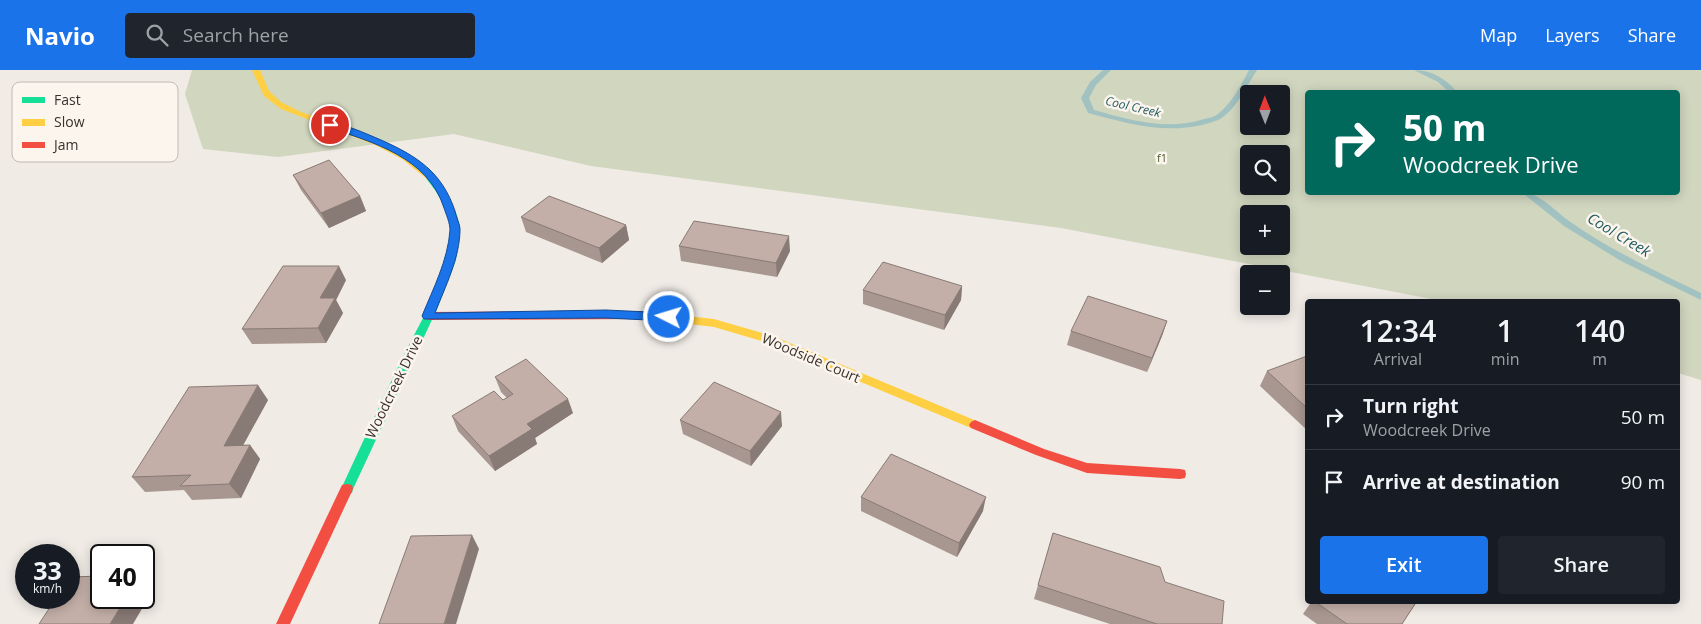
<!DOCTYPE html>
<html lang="en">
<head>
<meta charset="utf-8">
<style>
	:root { --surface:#171b24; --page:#20242c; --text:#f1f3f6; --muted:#9ea1a6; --line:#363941; --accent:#1a73e8 }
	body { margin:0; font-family:"Open Sans",sans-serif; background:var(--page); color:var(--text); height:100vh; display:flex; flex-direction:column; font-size:19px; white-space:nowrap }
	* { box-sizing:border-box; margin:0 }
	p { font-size:16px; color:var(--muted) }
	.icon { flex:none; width:28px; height:28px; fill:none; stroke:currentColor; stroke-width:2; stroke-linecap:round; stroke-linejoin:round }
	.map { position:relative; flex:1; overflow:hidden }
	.details { position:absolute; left:1305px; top:229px; width:375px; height:305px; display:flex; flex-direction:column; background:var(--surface); border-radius:5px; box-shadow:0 2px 12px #0003 }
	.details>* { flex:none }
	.hud { position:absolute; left:1305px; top:20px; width:375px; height:105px; border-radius:5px; box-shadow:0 2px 12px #0003; background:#00695c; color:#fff; overflow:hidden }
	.needle { width:32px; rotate:359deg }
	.fabs { position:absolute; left:1240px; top:15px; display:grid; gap:10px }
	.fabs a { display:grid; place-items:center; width:50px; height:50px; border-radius:5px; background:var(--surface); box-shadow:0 2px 12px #0003; font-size:25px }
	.speed { position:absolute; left:15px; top:474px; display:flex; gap:10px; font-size:25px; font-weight:700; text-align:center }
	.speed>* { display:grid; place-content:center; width:65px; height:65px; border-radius:50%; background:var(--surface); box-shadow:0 2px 12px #0003; line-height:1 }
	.speed small { font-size:12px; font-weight:400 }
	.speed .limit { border:2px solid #111; border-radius:8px; background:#fff; color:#111 }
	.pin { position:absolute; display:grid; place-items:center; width:42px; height:42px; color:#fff; margin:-21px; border:2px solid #fff; border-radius:50%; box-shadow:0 1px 5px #0007 }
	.me { position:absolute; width:55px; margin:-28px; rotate:275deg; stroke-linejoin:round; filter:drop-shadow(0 0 4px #0008) }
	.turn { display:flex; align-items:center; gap:18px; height:105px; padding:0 15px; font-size:22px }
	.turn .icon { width:65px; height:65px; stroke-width:2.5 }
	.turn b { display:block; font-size:35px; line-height:42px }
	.eta { display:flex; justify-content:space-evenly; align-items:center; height:85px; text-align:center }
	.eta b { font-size:30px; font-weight:600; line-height:35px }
	.cta { display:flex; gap:10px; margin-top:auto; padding:10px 15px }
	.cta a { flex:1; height:58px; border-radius:5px; background:var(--accent); color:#fff; font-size:20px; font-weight:600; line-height:58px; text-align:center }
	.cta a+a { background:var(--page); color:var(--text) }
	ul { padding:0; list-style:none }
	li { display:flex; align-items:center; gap:15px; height:65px; padding:0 15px; border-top:1px solid var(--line) }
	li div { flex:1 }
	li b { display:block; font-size:19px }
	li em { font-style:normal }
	header { display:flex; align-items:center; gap:30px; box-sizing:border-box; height:70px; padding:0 25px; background:var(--accent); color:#fff }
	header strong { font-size:24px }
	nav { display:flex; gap:28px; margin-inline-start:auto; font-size:18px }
	.search { width:350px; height:45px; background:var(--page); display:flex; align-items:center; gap:12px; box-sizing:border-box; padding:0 18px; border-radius:5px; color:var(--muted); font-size:19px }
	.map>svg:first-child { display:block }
</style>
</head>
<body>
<header>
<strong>Navio</strong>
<div class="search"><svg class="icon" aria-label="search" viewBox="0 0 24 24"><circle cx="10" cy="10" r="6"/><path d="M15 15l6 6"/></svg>Search here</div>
<nav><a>Map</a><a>Layers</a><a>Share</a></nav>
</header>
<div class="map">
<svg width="1701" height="554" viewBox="0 0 1701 554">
	<rect width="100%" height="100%" fill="#f0ebe5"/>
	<path fill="#d1d6bf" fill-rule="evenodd" d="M192,0h1509v310l-23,-7v-72h-236l-381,-73 -470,-62 -137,-32 -176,23 -75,-8 -18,-55zM1308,22h370v100h-370zM1249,24h32v32h-32zM1249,84h32v32h-32zM1249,144h32v32h-32z"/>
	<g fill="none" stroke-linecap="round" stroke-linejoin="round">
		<g fill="#a1c2c1" fill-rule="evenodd">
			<path d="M1103,0h8l-15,15 -7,13 5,12c36,10 73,21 110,9 5,-1 10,-2 14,-5 14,-11 23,-29 31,-44h8c-10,15 -19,36 -34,47 -5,4 -14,6 -21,8 -40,9 -76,-2 -114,-12l-7,-15 9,-16z"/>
			<path d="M1414,0c18,0 32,9 43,22h-8l-11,-10z"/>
			<path d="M1521,122c18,0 34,19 48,29 41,29 87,50 132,72v7l-80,-39 -57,-35z"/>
		</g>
		<path fill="#16e098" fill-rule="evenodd" d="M430,104l3,1 10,13 14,27 3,13 -4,32 -19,49 -84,180 -1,4 -5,1 -5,-1 -1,-4c21,-45 41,-90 63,-134 19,-39 48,-83 46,-128 -1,-19 -13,-35 -25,-50z"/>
		<g fill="#ffcf43" fill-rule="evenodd">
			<polygon points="252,0 260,0 269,21 281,32 301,42 366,65 395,78 421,94 435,107 433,109 427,109 402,89 375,75 281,39 264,26"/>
			<polygon points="642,241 714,249 773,266 979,352 981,355 979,358 971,358 765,272 714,257 638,248 637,245"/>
		</g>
		<g fill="#f24e42" fill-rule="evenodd">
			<polygon points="642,241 647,245 642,249 428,250 423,246 428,242"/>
			<polygon points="975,350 1044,379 1087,393 1180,399 1185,400 1186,404 1185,408 1180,409 1087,403 1036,385 971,358 969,355 971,352"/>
			<polygon points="347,414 352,415 353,419 290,554 276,554 342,415"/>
		</g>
	</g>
	<g fill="#a89690">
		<polygon points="293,105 360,126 366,141 329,158 301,120"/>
		<polygon points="521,147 626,155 629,170 602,193 526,162"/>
		<polygon points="679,176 790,181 777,207 681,191"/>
		<polygon points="346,210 336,230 343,243 326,273 252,274 242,259"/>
		<polygon points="962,216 961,230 944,260 863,234 863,220"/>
		<polygon points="1167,251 1162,266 1147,302 1067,275 1071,261"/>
		<polygon points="1308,286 1308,361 1260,316 1267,301"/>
		<polygon points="495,307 573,343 535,368 537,374 495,401 458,361 452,346 503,330 507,328 501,322"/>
		<polygon points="268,330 243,375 250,375 260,389 241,428 192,430 184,420 145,422 132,407"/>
		<polygon points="680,350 782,356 751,396 683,364"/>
		<polygon points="861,427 983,441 957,487 861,441"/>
		<polygon points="1053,463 1165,512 1222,554 1110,554 1034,529"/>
		<polygon points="1312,531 1417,531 1402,554 1317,554 1303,544"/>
	</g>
	<g fill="#887a75">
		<polygon points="360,126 366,141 329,158 321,143"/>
		<polygon points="626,155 629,170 602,193 599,178"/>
		<polygon points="789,166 790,181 777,207 776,193"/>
		<polygon points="339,196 346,210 336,230 343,243 326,273 318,258 320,228"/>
		<polygon points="962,216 961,230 944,260 945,245"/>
		<polygon points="1167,251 1162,266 1147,302 1152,288"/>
		<polygon points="258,315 268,330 235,390 224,376"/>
		<polygon points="568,329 573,343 535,368 537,374 495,401 489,386 527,354"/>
		<polygon points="781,342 782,356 751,396 750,381"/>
		<polygon points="250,375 260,389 241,428 229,414"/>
		<polygon points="986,427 983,441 957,487 959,473"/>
		<polygon points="472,465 479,479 456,554 444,554"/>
		<polygon points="144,511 153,520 133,554 110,554 126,528 144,528"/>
	</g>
	<g fill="#c3afa7" stroke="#887a75">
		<polygon points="329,90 360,126 321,143 293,105"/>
		<polygon points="549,126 626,155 599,178 521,147"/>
		<polygon points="694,151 789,166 776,193 679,176"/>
		<polygon points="883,192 962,216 945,245 863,220"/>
		<polygon points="283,196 339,196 320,228 335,228 318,258 242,259"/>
		<polygon points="1088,226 1167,251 1152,288 1071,261"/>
		<polygon points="1307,286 1308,286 1308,339 1267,301"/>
		<polygon points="526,289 568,329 527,354 532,359 489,386 452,346 494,321 503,330 513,324 495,307"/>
		<polygon points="714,312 781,342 750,381 680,350"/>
		<polygon points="258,315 224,376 250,375 229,414 180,416 191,405 132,407 189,317"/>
		<polygon points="891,384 986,427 959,473 861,427"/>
		<polygon points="1053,463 1160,497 1165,512 1224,531 1222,554 1157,554 1038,515"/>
		<polygon points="472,465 444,554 379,554 411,466"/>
		<polygon points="101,506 101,528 126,528 110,554 39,554 56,528 69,528 69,509 70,507"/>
		<polygon points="1314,531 1417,531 1402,554 1347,554"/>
	</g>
	<path fill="#1a73e8" stroke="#114b97" d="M327,53c12,-2 42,12 54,17 36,16 61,32 74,71 1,6 5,13 5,18 0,29 -15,58 -25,84l171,-3 63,3 5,4 -5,4 -63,-3 -182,1 -2,-3c11,-27 26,-56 28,-86 0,-7 -4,-16 -6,-22 -16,-51 -72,-66 -117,-81z"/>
	<g text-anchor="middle" stroke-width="5" stroke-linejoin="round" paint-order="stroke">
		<g font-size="11" fill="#4a5a2e" stroke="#fbf5ee">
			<text x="1162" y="92">f1</text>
		</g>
		<g font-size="12" font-style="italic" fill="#1f5a5e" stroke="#fbf5ee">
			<text transform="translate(1133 37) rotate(13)" y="4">Cool Creek</text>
		</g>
		<g font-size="14" fill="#3b302b" stroke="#fbf5ee">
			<text transform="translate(811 288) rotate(23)" y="5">Woodside Court</text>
			<text transform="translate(394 317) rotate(-64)" y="5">Woodcreek Drive</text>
		</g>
		<g font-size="15" font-style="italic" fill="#1f5a5e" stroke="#fbf5ee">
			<text transform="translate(1619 165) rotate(31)" y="5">Cool Creek</text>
		</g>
	</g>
	<rect x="12" y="12" width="166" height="80" rx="8" fill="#fbf5ee" stroke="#c1bab4" stroke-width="1"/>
	<rect x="22" y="27" width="23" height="6" fill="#16e098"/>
	<rect x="22" y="49" width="23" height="7" fill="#ffcf43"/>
	<rect x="22" y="72" width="23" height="6" fill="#f24e42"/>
	<g font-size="14" fill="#3b302b">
		<text x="54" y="35">Fast</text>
		<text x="54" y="57">Slow</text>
		<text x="54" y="80">Jam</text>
	</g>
</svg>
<div class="fabs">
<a><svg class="needle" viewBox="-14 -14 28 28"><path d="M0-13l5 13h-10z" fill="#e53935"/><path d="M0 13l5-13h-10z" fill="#9ea1a6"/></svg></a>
<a><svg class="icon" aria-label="search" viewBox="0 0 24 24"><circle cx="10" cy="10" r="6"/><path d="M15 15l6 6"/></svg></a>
<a>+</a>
<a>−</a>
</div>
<div class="speed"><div>33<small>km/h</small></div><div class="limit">40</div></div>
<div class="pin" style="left:330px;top:55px;background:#d93025"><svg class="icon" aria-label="arrive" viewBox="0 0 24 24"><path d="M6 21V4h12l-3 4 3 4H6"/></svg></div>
<svg class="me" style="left:669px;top:247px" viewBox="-20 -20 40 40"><circle r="17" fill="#1a73e8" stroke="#fff" stroke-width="3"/><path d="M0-11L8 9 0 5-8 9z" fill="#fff"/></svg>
<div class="hud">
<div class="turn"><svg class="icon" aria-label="right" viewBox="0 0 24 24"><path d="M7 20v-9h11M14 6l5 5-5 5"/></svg><div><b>50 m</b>Woodcreek Drive</div></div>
</div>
<section class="details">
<div class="eta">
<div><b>12:34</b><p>Arrival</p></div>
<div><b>1</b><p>min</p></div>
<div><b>140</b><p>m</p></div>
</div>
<ul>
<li><svg class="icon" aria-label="right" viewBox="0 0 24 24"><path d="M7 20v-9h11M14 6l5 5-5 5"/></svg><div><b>Turn right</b><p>Woodcreek Drive</p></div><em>50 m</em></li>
<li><svg class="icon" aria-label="arrive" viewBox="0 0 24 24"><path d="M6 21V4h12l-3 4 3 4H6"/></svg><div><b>Arrive at destination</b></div><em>90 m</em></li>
</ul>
<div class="cta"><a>Exit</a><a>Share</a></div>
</section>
</div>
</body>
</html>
